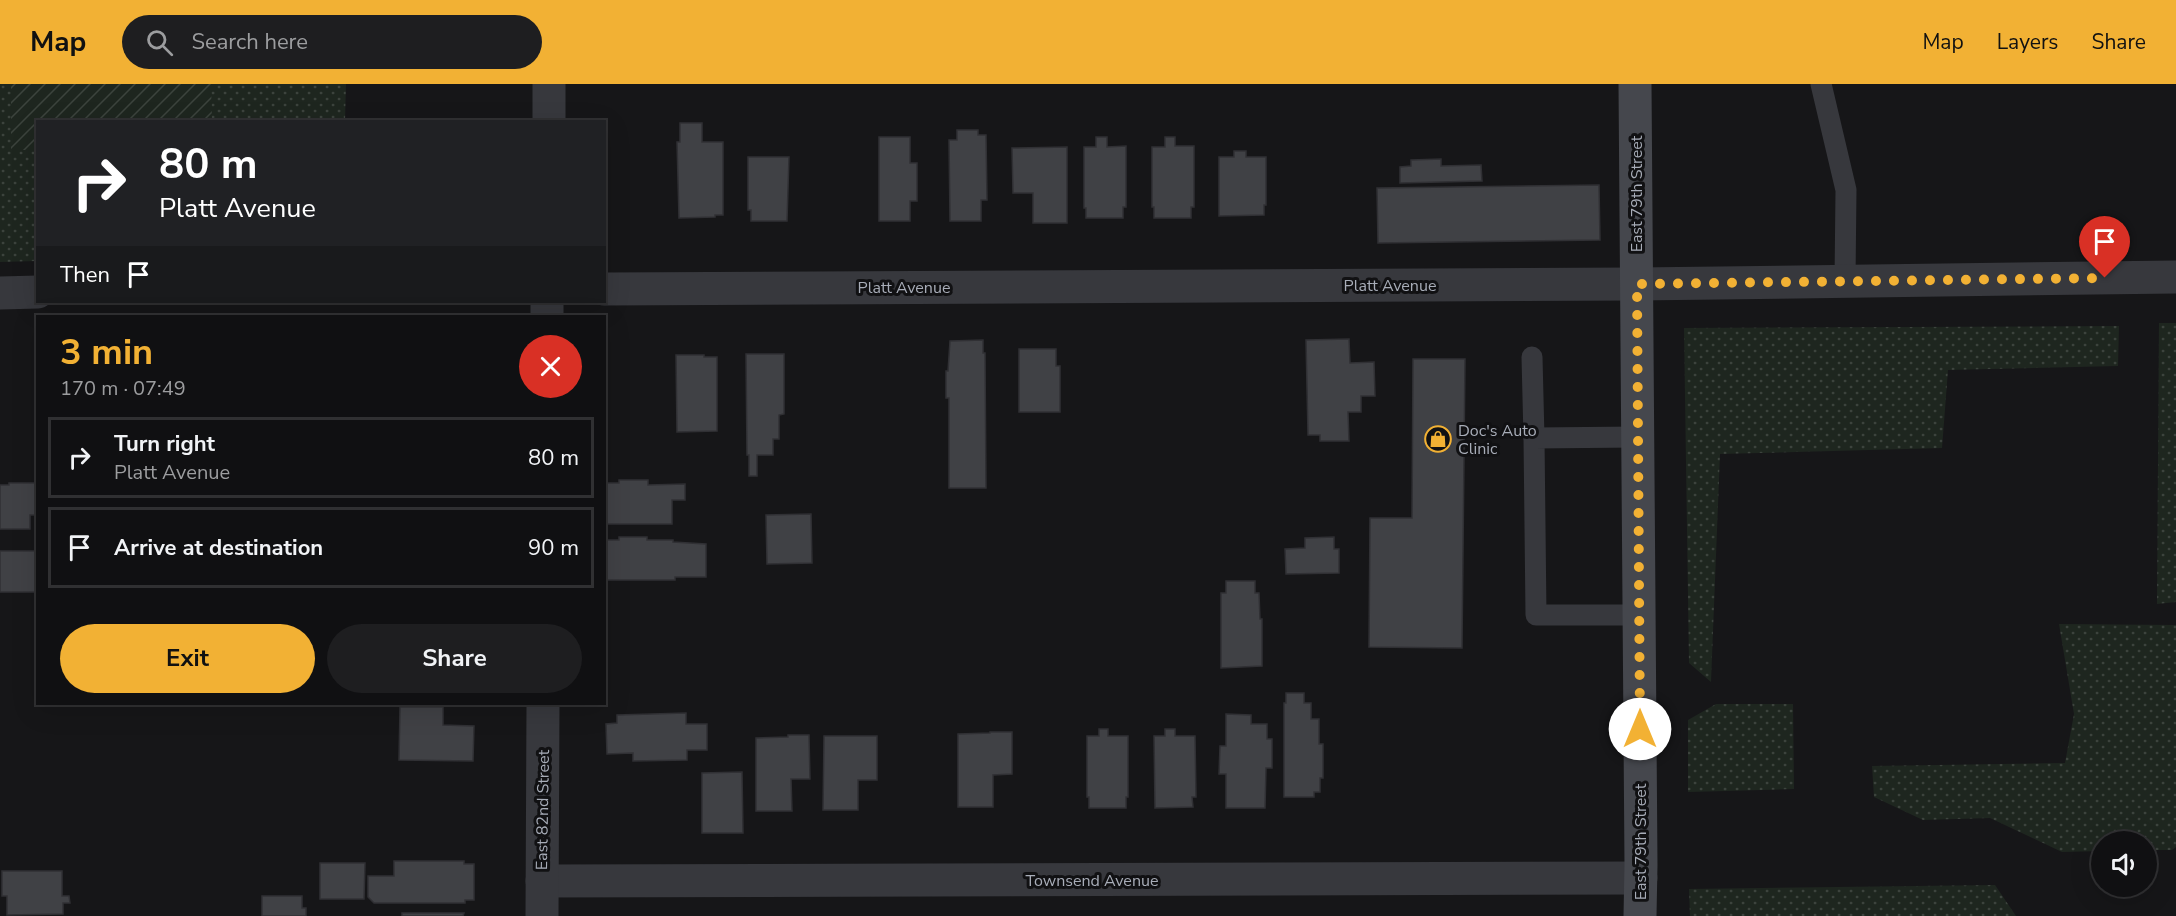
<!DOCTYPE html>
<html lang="en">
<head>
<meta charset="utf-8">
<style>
	:root { --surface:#101012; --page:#1e1e20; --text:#f1f3f6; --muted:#9c9d9f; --line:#303032; --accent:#f2b134 }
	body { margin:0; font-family:"Nunito Sans",sans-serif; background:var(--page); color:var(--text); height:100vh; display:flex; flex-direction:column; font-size:22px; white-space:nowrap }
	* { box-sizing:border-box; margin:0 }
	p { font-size:20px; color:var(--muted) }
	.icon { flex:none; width:33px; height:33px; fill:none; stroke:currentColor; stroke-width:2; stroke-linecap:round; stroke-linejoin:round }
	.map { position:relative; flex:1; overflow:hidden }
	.side { position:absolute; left:36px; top:231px; width:570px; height:390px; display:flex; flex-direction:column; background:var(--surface); border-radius:0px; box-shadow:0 6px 24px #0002,0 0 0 2px var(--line) }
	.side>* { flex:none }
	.top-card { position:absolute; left:36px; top:36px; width:570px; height:183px; border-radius:0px; box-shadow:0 6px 24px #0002,0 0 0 2px var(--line); background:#202124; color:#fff; overflow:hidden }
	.buttons { position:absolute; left:2091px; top:747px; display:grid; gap:12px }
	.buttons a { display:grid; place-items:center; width:66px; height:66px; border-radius:50%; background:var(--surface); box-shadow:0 6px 24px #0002,0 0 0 2px var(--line); font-size:30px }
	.pin { position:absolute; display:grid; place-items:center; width:51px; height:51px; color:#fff; margin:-62px -26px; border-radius:50% 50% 50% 0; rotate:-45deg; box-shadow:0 0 6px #0007 }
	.pin .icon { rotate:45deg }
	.me { position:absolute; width:66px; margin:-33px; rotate:0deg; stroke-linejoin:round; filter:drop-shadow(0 0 4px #0008) }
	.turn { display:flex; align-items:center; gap:21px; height:126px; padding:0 24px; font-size:27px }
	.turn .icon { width:78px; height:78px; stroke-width:2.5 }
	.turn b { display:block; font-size:42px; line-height:51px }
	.then { display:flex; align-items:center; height:57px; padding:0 24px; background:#0003; gap:12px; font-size:22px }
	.round { display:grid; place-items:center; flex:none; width:63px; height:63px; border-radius:32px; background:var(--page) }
	.headline { display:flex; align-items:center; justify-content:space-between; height:102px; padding:0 24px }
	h1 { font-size:36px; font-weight:700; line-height:45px; color:var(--accent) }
	.button { display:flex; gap:12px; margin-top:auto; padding:12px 24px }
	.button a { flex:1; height:69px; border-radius:36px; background:var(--accent); color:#111; font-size:24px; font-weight:700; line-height:69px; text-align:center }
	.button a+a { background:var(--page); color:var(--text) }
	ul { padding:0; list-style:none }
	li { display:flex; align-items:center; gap:18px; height:81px; margin:0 12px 9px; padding:0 12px; border:3px solid var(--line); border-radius:0px }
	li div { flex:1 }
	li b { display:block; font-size:22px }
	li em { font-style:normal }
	header { display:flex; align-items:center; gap:36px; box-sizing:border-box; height:84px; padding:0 30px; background:var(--accent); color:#111 }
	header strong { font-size:28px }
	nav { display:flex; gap:33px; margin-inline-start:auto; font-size:21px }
	.search { width:420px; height:54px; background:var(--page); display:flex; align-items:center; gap:15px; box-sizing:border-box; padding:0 21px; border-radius:33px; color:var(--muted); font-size:22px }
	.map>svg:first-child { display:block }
</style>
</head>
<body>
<header>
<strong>Map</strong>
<div class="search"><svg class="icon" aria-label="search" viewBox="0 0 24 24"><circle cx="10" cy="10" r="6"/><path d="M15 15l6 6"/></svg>Search here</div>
<nav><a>Map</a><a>Layers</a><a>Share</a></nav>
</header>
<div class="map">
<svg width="2176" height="832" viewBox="0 0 2176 832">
	<defs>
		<pattern id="grass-dots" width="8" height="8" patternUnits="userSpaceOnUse" patternTransform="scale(1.5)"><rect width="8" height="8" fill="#1e261f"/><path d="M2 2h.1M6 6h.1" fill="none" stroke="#3c433d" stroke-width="1.8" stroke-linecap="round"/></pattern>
		<pattern id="garden-furrows" width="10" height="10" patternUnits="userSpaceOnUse" patternTransform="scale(1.5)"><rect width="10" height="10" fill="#1e261f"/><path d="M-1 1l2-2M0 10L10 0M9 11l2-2" fill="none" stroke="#3c433d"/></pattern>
	</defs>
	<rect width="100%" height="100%" fill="#161618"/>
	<g fill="url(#grass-dots)">
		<polygon points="0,0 346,0 345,37 38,38 37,177 0,178"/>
		<polygon points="2159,239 2176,239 2176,518 2157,520"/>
		<polygon points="2119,242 2118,282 1948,286 1942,364 1720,370 1711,598 1689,579 1684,244"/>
		<polygon points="2059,540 2176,541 2176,763 2172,766 2147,766 2146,758 2102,758 2101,767 2062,768 1990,734 1923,736 1874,713 1872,682 2065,679 2074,630"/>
		<polygon points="1716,620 1793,620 1794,705 1688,708 1688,636"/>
		<polygon points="1995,801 2016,832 1690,832 1689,805"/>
	</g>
	<polygon fill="url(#garden-furrows)" points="11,0 211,0 212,37 38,38 37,66 11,66"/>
	<g fill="#404145" stroke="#303034" stroke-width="1.5">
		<polygon points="680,39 702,39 702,58 723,58 723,131 715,131 715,133 679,134 677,58 680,58"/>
		<polygon points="957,46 978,46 978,51 986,51 987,116 981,116 981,137 950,137 949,56 957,56"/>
		<polygon points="879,53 910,53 910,79 917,79 917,117 910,117 910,137 879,137"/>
		<polygon points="1096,53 1107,53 1107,63 1126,62 1126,123 1123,123 1123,134 1086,134 1086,124 1084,124 1084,63 1096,63"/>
		<polygon points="1165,53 1175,53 1175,62 1194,62 1194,123 1191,123 1191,134 1154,134 1154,123 1152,123 1152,63 1165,63"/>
		<polygon points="1067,63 1067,139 1033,139 1033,109 1013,109 1012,64"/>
		<polygon points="1234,67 1246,67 1246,73 1266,73 1266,121 1264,121 1264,131 1219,132 1219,73 1234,73"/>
		<polygon points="748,73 789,73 787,137 751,137 751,126 748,126"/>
		<polygon points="1441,75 1441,82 1481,81 1482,97 1400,99 1400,83 1411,82 1411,76"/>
		<polygon points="1599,101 1600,156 1378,159 1377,104"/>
		<polygon points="1349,255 1350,279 1374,278 1375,312 1361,312 1361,328 1348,328 1349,357 1320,357 1320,351 1308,351 1306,256"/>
		<polygon points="983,256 983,269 985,269 986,404 949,404 949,314 946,314 946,287 948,287 950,257"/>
		<polygon points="1019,265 1056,265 1056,282 1060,282 1060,328 1019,328"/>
		<polygon points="746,270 784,270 784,330 779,331 779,355 773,355 773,371 757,371 757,392 749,392 749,371 747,371"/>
		<polygon points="676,271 704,271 704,273 717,273 717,347 677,348"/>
		<polygon points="1413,275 1465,275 1462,564 1369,563 1370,434 1412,434"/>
		<polygon points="619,396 648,396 648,401 685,400 685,416 672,416 672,440 604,440 604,399 619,399"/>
		<polygon points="9,399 38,399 38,440 35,440 35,431 30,431 30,445 0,445 0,401 9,401"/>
		<polygon points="811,430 812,479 767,480 766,431"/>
		<polygon points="619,453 647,453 647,456 673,456 673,458 706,460 706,493 675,493 675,496 604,496 604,456 619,456"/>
		<polygon points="1334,453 1334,465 1339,465 1339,489 1286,490 1285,465 1305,464 1305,454"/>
		<polygon points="0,467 35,467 38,468 38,508 0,508"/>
		<polygon points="1226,497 1255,497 1255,509 1259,509 1260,535 1262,535 1262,582 1221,584 1221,509 1226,509"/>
		<polygon points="1286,609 1304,609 1304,619 1311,619 1311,635 1319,635 1319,660 1323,660 1323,694 1320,694 1320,708 1314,708 1314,713 1284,713 1284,619 1286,619"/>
		<polygon points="400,623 443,623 443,641 474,642 473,677 399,676"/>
		<polygon points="686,629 686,640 707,640 707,666 687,666 687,676 633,677 633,669 607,670 606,640 617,639 617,631"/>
		<polygon points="1226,630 1251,631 1251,640 1267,640 1267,655 1272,655 1272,684 1266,684 1265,724 1226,724 1226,690 1219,690 1220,662 1226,662"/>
		<polygon points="1099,645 1108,645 1108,652 1128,652 1128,713 1126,713 1126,724 1089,724 1089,713 1087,713 1087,652 1099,652"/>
		<polygon points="1165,645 1175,645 1175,652 1195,652 1196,713 1192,713 1193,723 1155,724 1154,652 1165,652"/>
		<polygon points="990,648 1012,648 1012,690 993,691 993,723 958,723 958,650 990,649"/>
		<polygon points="788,651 809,651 810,695 791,695 792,727 756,727 756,654 788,653"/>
		<polygon points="824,652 877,652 877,696 858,696 858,726 823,726"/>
		<polygon points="742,688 743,749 702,749 702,689"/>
		<polygon points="394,777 464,777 464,780 474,780 474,816 465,816 465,819 374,819 368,813 368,792 394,792"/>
		<polygon points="320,779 365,779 364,815 320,815"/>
		<polygon points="2,787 62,787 62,812 69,812 70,819 63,819 63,830 7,831 7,812 2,812"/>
		<polygon points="262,812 302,812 302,824 306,824 306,832 262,832"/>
		<polygon points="402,829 464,829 463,832 402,832"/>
	</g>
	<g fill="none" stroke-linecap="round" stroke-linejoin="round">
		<g stroke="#37383d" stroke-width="21">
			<polyline points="1821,0 1846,106 1845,197"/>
			<polyline points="1532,273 1534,354"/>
			<polyline points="1638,353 1534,354 1536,531 1639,531"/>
		</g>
		<g stroke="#37383d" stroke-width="33">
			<polyline points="549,38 549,0"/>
			<polyline points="604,205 1637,200 2176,193"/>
			<polyline points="0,209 38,208"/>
			<polyline points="547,232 547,218"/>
			<polyline points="542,797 1641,794"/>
			<polyline points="542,832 543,620"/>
		</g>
		<polyline stroke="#45474d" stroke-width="33" points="1635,0 1641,781 1640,832"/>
	</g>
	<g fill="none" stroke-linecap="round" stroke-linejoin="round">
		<polyline stroke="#f2b134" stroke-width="10" stroke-dasharray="0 18" points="1640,645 1637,200 2105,194"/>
	</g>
	<defs>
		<g id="shop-ring" transform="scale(1.35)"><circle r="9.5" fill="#111113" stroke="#f2b134" stroke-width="1.5"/><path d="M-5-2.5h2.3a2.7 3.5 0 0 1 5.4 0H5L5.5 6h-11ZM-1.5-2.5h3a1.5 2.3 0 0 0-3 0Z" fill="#f2b134"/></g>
	</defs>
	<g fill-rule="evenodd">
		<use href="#shop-ring" x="1438" y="355"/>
	</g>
	<g text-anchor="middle" stroke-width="6" stroke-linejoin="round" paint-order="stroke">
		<g font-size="16" fill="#a8adb8" stroke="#111113">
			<text transform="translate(1636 110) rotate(-90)" y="6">East 79th Street</text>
			<text x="1390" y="207">Platt Avenue</text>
			<text x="904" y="209">Platt Avenue</text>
			<text transform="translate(542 726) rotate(-89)" y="6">East 82nd Street</text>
			<text transform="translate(1640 758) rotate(-90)" y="6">East 79th Street</text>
			<text x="1092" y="802">Townsend Avenue</text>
		</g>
		<g font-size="16" fill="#a8adb8" stroke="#111113" text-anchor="start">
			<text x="1458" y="352">Doc's Auto<tspan x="1458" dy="18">Clinic</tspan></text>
		</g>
	</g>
</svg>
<div class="buttons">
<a><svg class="icon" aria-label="sound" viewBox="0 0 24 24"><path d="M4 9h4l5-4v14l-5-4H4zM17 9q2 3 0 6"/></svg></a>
</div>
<div class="pin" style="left:2105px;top:194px;background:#d93025"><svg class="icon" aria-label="arrive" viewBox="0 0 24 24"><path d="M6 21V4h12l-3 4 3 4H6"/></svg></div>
<svg class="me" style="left:1640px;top:645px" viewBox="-20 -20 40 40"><circle r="19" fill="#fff"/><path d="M0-13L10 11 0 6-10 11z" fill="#f2b134"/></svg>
<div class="top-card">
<div class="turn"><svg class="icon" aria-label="right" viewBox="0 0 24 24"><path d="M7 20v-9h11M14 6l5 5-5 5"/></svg><div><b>80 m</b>Platt Avenue</div></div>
<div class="then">Then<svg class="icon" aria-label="arrive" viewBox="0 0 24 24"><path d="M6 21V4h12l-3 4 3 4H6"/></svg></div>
</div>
<section class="side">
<div class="headline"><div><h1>3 min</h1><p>170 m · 07:49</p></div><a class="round" style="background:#d93025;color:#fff"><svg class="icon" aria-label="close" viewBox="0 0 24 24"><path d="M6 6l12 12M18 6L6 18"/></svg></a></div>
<ul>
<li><svg class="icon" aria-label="right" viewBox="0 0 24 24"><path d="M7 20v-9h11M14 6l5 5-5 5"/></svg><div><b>Turn right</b><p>Platt Avenue</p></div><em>80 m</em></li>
<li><svg class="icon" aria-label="arrive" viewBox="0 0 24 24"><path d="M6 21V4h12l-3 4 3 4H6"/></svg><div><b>Arrive at destination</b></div><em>90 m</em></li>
</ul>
<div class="button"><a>Exit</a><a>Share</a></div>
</section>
</div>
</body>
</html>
